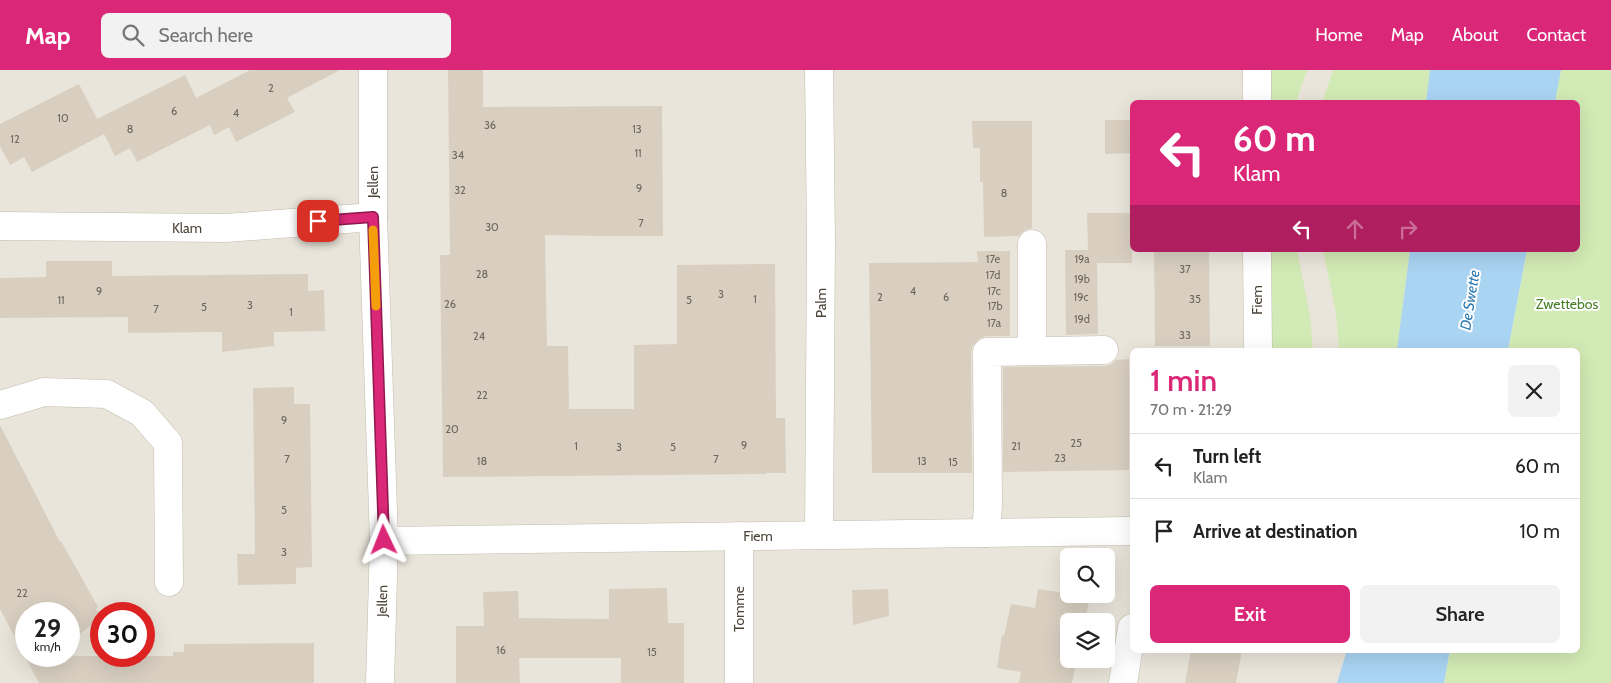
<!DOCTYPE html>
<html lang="en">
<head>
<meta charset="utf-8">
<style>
	:root { --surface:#fff; --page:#f2f2f2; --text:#222; --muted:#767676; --line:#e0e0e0; --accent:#db2777 }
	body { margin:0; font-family:Cabin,sans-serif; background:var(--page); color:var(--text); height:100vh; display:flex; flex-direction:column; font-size:19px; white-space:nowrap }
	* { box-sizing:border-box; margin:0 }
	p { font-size:16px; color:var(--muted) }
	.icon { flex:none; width:28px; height:28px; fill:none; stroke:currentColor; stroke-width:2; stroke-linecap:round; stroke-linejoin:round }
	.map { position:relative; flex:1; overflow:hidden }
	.panel { position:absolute; left:1130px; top:278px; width:450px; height:305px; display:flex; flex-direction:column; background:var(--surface); border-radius:8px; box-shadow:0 5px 20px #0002 }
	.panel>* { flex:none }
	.hud { position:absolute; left:1130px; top:30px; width:450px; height:152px; border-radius:8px; box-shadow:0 5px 20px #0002; background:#db2777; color:#fff; overflow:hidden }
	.tools { position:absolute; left:1060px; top:478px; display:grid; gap:10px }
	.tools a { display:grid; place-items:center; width:55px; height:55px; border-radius:8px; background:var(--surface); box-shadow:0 5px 20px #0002; font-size:25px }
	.speed { position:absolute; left:15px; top:532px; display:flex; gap:10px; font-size:25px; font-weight:700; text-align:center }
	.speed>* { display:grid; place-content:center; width:65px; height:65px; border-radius:50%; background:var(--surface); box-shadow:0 5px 20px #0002; line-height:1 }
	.speed small { font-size:12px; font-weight:400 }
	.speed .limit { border:8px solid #d22; background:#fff; color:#111 }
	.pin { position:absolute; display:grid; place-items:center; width:42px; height:42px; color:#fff; margin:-21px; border-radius:10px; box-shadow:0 2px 8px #0006 }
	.me { position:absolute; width:55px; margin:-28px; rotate:358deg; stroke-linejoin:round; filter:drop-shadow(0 0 4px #0008) }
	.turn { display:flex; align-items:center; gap:18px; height:105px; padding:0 20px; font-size:22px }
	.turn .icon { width:65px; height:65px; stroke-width:2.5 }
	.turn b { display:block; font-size:35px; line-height:42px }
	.lanes { display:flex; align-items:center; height:48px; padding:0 20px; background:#0003; justify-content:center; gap:25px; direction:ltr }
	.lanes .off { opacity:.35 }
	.round { display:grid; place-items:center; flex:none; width:52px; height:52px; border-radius:8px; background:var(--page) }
	.headline { display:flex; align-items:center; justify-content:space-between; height:85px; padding:0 20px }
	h1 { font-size:30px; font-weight:600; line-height:38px; color:var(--accent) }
	.primary-button { display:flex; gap:10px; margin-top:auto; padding:10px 20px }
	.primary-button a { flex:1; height:58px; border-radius:8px; background:var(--accent); color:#fff; font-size:20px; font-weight:600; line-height:58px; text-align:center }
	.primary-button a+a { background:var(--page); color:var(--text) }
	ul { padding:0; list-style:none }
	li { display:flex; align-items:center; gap:15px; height:65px; padding:0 20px; border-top:1px solid var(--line) }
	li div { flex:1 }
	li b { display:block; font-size:19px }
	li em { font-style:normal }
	header { display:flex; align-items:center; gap:30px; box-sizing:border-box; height:70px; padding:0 25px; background:var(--accent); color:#fff }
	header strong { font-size:24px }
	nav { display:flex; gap:28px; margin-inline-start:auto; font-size:18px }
	.search { width:350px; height:45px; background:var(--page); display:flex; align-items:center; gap:12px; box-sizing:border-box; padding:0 18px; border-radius:8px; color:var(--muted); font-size:19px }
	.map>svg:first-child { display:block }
</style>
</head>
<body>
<header>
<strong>Map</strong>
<div class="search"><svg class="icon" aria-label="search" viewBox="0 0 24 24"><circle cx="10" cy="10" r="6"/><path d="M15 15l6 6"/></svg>Search here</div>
<nav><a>Home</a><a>Map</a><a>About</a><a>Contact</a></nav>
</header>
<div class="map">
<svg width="1611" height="613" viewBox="0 0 1611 613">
	<rect width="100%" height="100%" fill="#f6f3ec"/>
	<path fill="#eae5da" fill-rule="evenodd" d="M0,0h1454l-4,32h-318v148h298l-13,100h-285v300h236l-9,33h-1359zM1069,486h37v38h-37zM26,544h43v42h-43zM101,544h43v42h-43zM1069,551h37v38h-37z"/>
	<g fill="#d2eab5">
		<polygon points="1269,0 1307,0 1296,32 1269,32"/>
		<polygon points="1333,0 1430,0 1426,32 1322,32"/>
		<polygon points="1552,0 1611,0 1611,613 1444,613 1450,580 1578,580 1578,280 1508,280 1527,180 1578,180 1578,32 1548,32"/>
		<polygon points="1269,180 1297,180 1310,246 1313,280 1269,280"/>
		<polygon points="1323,180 1410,180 1397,280 1339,280 1336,243"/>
	</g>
	<g fill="#a9d4f2">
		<polygon points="1430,0 1561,0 1555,32 1426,32"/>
		<polygon points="1410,180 1527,180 1508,280 1397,280"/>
		<polygon points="1347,580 1450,580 1444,613 1337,613"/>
	</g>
	<g fill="#d8cfc1">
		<polygon points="250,0 340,0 287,28 295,42 236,72 229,57 214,65 210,55 137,92 130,78 115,86 104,64 32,102 24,87 10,95 0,76 0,54 79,14 97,49 185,5 196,28"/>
		<polygon points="448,0 483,0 483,37 662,36 663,166 603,166 545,165 547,276 568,276 569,339 634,339 634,275 677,274 677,195 775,194 776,348 785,348 786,403 766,403 766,404 443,407 440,185 450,185"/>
		<polygon points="1105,50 1132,50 1132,83 1105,84"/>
		<polygon points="972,51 1032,51 1032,158 1025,160 1019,166 984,167 983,112 980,112 980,78 973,78"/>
		<polygon points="1087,143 1132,143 1132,193 1097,193 1098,264 1066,265 1065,180 1088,180"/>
		<polygon points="1154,180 1209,180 1210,276 1155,276"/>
		<polygon points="977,181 1010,181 1010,266 986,266 979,269 973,275 971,282 972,403 872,403 869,193 978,192"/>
		<polygon points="46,191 112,191 112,206 308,204 308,221 324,220 325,261 274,262 274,276 222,282 222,262 128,263 128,247 0,248 0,208 46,207"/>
		<polygon points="1129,289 1129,400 1003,402 1003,297 1104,296 1112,294 1116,290"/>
		<polygon points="294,317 294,334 310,334 312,497 296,498 296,514 238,515 237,484 255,484 253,318"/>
		<polygon points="0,355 60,472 61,471 98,537 96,539 101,547 69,573 69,544 26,544 26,586 173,586 173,582 184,582 184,574 314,573 314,613 39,613 0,539"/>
		<polygon points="667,518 668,553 684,553 684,613 621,613 621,588 519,588 520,613 456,613 456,556 484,556 483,522 518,521 519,548 609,549 609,519"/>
		<polygon points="888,519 889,546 853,555 852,520"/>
		<polygon points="1038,519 1090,527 1085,551 1069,551 1069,589 1077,589 1072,613 1019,613 1021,602 997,598 1002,565 1004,566 1011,534 1035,538"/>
		<polygon points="1191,580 1242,580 1236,613 1185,613"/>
	</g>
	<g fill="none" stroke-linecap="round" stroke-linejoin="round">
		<g stroke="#c2bbae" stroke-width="29">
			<g id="minor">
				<polyline points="373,0 373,147 384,471 380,613"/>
				<polyline points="1257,0 1257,32"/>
				<polyline points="0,156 226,158 373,147"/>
				<polyline points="1032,174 1032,281"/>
				<polyline points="1257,180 1258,280"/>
				<polyline points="0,335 44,322 107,324 142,343 168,373 169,512"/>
				<polyline points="986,463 988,435 987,282 1104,280"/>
				<polyline points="819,465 821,170 819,0"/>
				<polyline points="739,466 739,613"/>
				<polyline points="384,471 1132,461"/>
				<polyline points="1123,613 1132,558"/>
			</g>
		</g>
		<use href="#minor" stroke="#fff" stroke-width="28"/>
	</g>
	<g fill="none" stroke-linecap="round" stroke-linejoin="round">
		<g stroke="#8e194d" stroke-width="12">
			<polyline id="route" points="318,151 373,147 384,470"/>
		</g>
		<use href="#route" stroke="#db2777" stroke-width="9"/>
		<polyline stroke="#f59e0b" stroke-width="9" points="373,160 376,236"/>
	</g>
	<g text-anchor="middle" stroke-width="4" stroke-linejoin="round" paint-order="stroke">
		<g font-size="11" fill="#6e675b">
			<text x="271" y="22">2</text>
			<text x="174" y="45">6</text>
			<text x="236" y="47">4</text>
			<text x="63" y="52">10</text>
			<text x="490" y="59">36</text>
			<text x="130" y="63">8</text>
			<text x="637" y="63">13</text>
			<text x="15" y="73">12</text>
			<text x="638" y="87">11</text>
			<text x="458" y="89">34</text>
			<text x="639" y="122">9</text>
			<text x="460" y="124">32</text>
			<text x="1004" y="127">8</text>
			<text x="641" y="157">7</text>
			<text x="492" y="161">30</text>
			<text x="993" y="193">17e</text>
			<text x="1082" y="193">19a</text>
			<text x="1185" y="203">37</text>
			<text x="482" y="208">28</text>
			<text x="993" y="209">17d</text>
			<text x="1082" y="213">19b</text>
			<text x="99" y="225">9</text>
			<text x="913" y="225">4</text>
			<text x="994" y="225">17c</text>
			<text x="721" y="228">3</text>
			<text x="880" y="231">2</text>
			<text x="946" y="231">6</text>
			<text x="1081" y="231">19c</text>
			<text x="755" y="233">1</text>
			<text x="1195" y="233">35</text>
			<text x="61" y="234">11</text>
			<text x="689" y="234">5</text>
			<text x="450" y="238">26</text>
			<text x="250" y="239">3</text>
			<text x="995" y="240">17b</text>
			<text x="204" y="241">5</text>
			<text x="156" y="243">7</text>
			<text x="291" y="246">1</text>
			<text x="1082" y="253">19d</text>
			<text x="994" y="257">17a</text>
			<text x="1185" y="269">33</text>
			<text x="479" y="270">24</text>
			<text x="482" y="329">22</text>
			<text x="284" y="354">9</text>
			<text x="452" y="363">20</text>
			<text x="1076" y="377">25</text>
			<text x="744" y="379">9</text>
			<text x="576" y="380">1</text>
			<text x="1016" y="380">21</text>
			<text x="619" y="381">3</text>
			<text x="673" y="381">5</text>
			<text x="1060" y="392">23</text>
			<text x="287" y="393">7</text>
			<text x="716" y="393">7</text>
			<text x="482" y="395">18</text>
			<text x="922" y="395">13</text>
			<text x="953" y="396">15</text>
			<text x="284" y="444">5</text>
			<text x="284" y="486">3</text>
			<text x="22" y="527">22</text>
			<text x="501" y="584">16</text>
			<text x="652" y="586">15</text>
		</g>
		<g font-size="14" fill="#4b4439" stroke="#fff">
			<text transform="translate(373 112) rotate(-90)" y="5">Jellen</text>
			<text x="187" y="163">Klam</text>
			<text transform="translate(1257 230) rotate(-90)" y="5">Fiem</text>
			<text transform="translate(821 233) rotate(-90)" y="5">Palm</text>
			<text x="758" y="471">Fiem</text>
			<text transform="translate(382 531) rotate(-89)" y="5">Jellen</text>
			<text transform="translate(739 539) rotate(-90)" y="5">Tomme</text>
		</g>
		<g font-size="14" fill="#4a7f2a" stroke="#fff">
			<text x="1567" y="239">Zwettebos</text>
		</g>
		<g font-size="15" font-style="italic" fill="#2e7ab2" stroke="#fff">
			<text transform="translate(1470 230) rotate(-81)" y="5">De Swette</text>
		</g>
	</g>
</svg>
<div class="tools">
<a><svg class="icon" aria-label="search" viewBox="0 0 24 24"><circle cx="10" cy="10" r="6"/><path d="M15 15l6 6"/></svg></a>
<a><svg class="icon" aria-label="layers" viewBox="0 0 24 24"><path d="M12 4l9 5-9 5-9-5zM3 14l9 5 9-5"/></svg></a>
</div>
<div class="speed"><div>29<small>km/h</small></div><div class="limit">30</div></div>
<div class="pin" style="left:318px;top:151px;background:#d93025"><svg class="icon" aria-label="arrive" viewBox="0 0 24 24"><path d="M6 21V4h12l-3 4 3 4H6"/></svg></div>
<svg class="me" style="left:384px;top:470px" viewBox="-20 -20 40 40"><path d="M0-17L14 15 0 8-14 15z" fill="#db2777" stroke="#fff" stroke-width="4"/></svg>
<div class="hud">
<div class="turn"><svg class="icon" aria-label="left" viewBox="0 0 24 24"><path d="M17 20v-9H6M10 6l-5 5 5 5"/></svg><div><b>60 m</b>Klam</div></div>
<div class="lanes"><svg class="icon" aria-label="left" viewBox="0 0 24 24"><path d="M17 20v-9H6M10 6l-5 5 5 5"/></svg><svg class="icon off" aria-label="ahead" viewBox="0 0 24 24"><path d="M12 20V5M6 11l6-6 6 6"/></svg><svg class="icon off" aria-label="right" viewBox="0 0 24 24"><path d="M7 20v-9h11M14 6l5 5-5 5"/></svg></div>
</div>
<section class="panel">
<div class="headline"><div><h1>1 min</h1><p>70 m · 21:29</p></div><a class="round"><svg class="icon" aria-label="close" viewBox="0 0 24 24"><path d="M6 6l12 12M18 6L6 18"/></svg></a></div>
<ul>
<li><svg class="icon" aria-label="left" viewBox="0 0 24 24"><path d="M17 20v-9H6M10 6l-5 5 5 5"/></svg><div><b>Turn left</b><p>Klam</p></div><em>60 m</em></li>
<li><svg class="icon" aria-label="arrive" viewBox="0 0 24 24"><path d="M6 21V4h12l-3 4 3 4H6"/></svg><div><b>Arrive at destination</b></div><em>10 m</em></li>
</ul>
<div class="primary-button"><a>Exit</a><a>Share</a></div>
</section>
</div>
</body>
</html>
